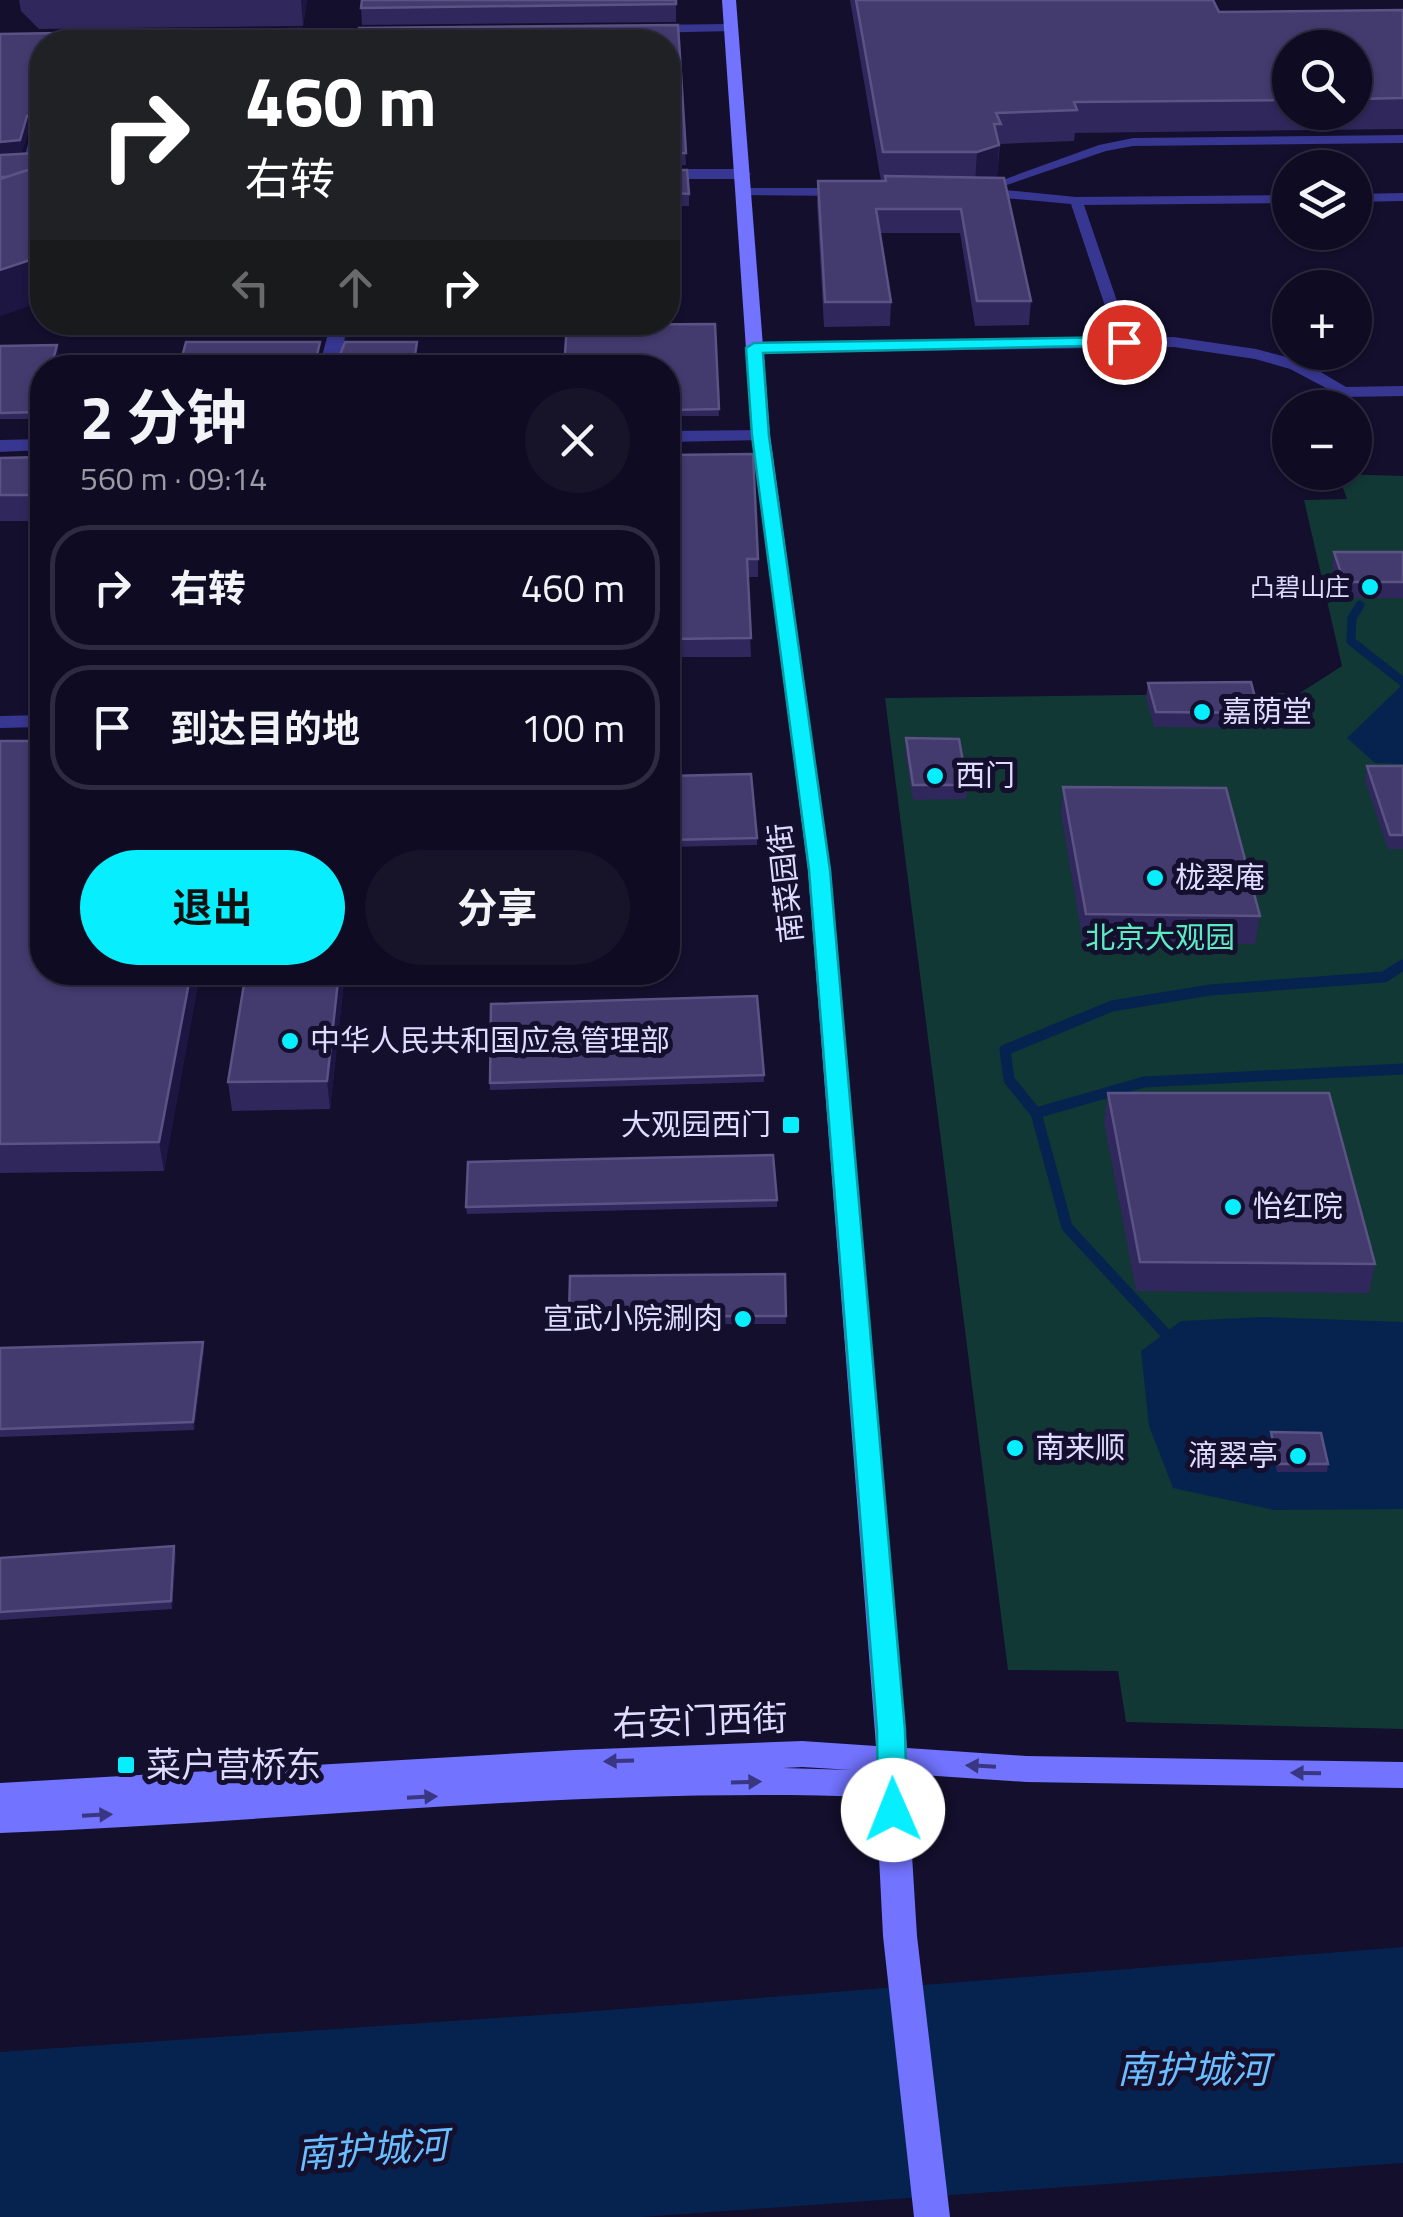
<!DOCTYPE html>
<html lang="zh">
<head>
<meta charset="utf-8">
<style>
	:root { --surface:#0e0b22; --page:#17142a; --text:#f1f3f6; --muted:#9b9ba5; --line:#2e2b40; --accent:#07eeff }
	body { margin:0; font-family:"Titillium Web","Noto Sans SC",sans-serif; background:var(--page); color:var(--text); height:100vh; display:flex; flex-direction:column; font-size:38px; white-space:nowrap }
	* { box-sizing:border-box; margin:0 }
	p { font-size:32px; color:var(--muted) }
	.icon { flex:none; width:55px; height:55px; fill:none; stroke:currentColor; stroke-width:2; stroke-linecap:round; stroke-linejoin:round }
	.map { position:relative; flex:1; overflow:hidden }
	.panel { position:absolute; left:30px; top:355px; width:650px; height:630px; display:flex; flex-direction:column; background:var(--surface); border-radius:40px; box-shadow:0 2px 8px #0004,0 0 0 2px var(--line) }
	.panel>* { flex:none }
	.banner { position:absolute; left:30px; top:30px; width:650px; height:305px; border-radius:40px; box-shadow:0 2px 8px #0004,0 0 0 2px var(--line); background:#202124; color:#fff; overflow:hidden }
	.tools { position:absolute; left:1272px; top:30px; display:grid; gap:20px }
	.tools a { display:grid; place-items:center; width:100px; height:100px; border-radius:50%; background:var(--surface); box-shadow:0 2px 8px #0004,0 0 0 2px var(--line); font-size:50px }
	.pin { position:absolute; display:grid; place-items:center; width:85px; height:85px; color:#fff; margin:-42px; border:5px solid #fff; border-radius:50%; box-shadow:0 2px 10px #0007 }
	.me { position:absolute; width:110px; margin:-55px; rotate:359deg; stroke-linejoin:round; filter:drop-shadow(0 0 8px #0008) }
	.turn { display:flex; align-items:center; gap:35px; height:210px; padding:0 50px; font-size:45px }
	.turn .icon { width:130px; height:130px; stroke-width:2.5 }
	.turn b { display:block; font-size:70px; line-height:85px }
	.lanes { display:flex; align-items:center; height:95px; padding:0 50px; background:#0003; justify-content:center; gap:50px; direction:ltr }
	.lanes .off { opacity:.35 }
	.round { display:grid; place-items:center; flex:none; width:105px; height:105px; border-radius:52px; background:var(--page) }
	.head { display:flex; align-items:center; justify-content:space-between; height:170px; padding:0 50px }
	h1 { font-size:60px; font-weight:700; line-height:75px }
	.button { display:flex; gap:20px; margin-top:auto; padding:20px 50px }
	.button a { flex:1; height:115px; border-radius:60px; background:var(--accent); color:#111; font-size:40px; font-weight:700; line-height:115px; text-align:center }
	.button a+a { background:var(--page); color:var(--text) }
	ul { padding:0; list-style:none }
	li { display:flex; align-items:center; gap:30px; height:125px; margin:0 20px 15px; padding:0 30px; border:5px solid var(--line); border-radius:40px }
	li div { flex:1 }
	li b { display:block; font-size:38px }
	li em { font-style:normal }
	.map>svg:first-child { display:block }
</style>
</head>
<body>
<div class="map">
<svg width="1403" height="2217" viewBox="0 0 1403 2217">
	<rect width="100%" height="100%" fill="#130f2d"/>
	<polygon fill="#113835" points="1338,474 1403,476 1403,1729 1126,1722 1118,1671 1008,1670 885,698 1300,693 1342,666 1304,500 1347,499"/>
	<g fill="#06234f">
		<polygon points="1403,684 1403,764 1375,763 1347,738"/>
		<polygon points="1263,1317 1403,1322 1403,1509 1274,1510 1173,1488 1149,1426 1141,1351 1181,1321"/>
		<polygon points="1403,1947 1403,2163 642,2217 0,2217 0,2052 570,2013"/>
	</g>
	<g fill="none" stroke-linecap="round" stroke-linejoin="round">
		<polyline stroke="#06234f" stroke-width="9" points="1360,605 1352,618 1351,641 1403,682"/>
		<g stroke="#06234f" stroke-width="11">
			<polyline points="1036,1113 1144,1082 1403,1069"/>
			<polyline points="1165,1333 1067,1227 1036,1113 1009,1080 1005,1050 1112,1006 1210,990 1384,977 1403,965"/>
		</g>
		<g fill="#373690" fill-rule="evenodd">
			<polygon points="37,127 41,128 35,163 0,165 0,157 25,156 31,131"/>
			<polygon points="1403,135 1403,143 1133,146 1106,151 995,189 1076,197 1290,195 1290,203 1084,205 1131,342 1124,346 1117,342 1071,204 982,196 975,190 1099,145 1133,138"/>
			<polygon points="739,188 842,188 848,192 842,196 744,195 739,194"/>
			<polygon points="1403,193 1403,201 1355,202 1355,194"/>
		</g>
		<g fill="#373690" fill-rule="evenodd">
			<polygon points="729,24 734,25 734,31 644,33 637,29 644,25"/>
			<polygon points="389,28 396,32 394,35 269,37 262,33 269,29"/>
			<polygon points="668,169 743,169 751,174 743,179 668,179"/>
			<polygon points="331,322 349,322 337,368 319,368"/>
			<polygon points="1174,337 1256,349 1302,361 1346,387 1403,386 1403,396 1343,397 1290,369 1255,359 1174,347 754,353 745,348 754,343"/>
			<polygon points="761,430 768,432 768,440 668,442 668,431"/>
			<polygon points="42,439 42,450 0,452 0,440"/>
			<polygon points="42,715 42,727 0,728 0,716"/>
		</g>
		<path fill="#7273ff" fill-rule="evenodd" d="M722,0h14l34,436 60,434 77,878 119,8 377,6v26l-377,-6 -119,-8 10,162 33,281h-36l-31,-281 -7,-139c-293,-11 -584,25 -876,36v-50l574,-33 228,-9 74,5 -68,-876 -56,-434zM802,1767l50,3 -69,-2z"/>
	</g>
	<g fill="#30275c" fill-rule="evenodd">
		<polygon points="19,0 307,0 303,26 39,29 21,11"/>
		<polygon points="676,0 676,22 362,25 361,8"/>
		<path d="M850,0h363l6,12 184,-2v119l-328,4 -1,8 -74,3 -3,33 -2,1 36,123 -2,24 -54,1 -15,-93h-81l12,69 -1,24 -66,1 -7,-123 1,-23h63zM1290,48h65v64h-65z"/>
		<polygon points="678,25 686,165 668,166 668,42 356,42"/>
		<polygon points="300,29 301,42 42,42 42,301 0,316 0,155 36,153 40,124 38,123 29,128 22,152 0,34"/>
		<polygon points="668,170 689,194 689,206 675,206 674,259 668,259"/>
		<polygon points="715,324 719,416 668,416 668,368"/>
		<polygon points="57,345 58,352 54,368 42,368 39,419 0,419 0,346"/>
		<polygon points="668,455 758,559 758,577 748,577 751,657 668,657 668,587 676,587 670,526 668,526"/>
		<polygon points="42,457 42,521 0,521 0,458"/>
		<polygon points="1334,552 1403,552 1403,598 1341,598 1332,568"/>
		<polygon points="1148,683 1259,713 1257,728 1154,727 1146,697"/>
		<polygon points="906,738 967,785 966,799 913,800 905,752"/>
		<polygon points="0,741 200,972 164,1171 0,1173"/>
		<polygon points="1367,766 1403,766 1403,849 1388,849 1365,780"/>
		<polygon points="668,776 757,838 757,845 668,847"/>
		<polygon points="1063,787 1260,916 1255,944 1083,942 1061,814"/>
		<polygon points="246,972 345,972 330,1109 232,1111 228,1082"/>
		<polygon points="764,1075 764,1082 490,1090 490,1083"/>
		<polygon points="1108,1093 1375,1264 1369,1293 1136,1291 1104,1122"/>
		<polygon points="777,1200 777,1207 467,1214 466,1207"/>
		<polygon points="785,1274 786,1324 569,1325 569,1317"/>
		<polygon points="0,1348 204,1349 194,1430 0,1437"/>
		<polygon points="1271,1432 1328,1464 1327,1472 1277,1472 1270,1440"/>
		<polygon points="174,1546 176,1554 172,1609 0,1620 0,1558"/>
	</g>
	<g fill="#1d1542">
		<polygon points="301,0 307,0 303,26"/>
		<polygon points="36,111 38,123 29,128 22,152 0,154 0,142 27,116"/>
		<polygon points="999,145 997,177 975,184 977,152"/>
		<polygon points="42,218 42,301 0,316 0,270 37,221"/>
		<polygon points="57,345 58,352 54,368 51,368"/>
		<polygon points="191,972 200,972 164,1171 159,1142"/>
		<polygon points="339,972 345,972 330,1109 327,1081"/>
		<polygon points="203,1342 204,1349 194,1430 193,1422"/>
		<polygon points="174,1546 176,1554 172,1609 171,1601"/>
	</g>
	<g fill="#433a6e" stroke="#5b5384" stroke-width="2.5">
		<polygon points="362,0 676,0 676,4 361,8"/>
		<polygon points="856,0 1213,0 1219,12 1403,10 1403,98 1355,99 1355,48 1290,48 1290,100 1074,102 1077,110 996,113 1001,124 994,124 999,145 977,152 883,152"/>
		<polygon points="678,25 686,153 668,154 668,42 624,42 624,33 555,34 555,42 356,42 359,28"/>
		<polygon points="300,29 298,42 42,42 42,172 34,168 7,177 0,177 0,155 36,153 42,114 36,111 27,116 20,140 0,142 0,34"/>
		<polygon points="34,168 42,172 42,218 37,221 42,222 42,239 36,241 42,244 42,256 0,270 0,179"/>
		<polygon points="668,170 687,170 689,194 675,193 674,246 668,246"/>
		<polygon points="885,176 1004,178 1031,301 977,301 961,209 876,209 891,302 825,302 818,181 886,181"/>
		<polygon points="715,324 719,409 668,410 668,368 564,368 567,325"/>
		<polygon points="186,342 320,342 315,364 336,365 345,342 417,342 413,368 179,368"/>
		<polygon points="57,345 51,368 42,368 42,397 38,412 0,413 0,346"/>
		<polygon points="753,454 758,559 747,559 751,638 668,639 668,587 677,587 670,508 668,508 668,455"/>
		<polygon points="42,457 42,495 0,495 0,458"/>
		<polygon points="1334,552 1403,552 1403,582 1344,582"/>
		<polygon points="1251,682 1259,713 1156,712 1148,683"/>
		<polygon points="906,738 959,739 967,785 913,785"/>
		<polygon points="0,741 42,741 42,972 191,972 159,1142 0,1144"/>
		<polygon points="1367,766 1403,766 1403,835 1390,835"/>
		<polygon points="751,774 757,838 668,840 668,776"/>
		<polygon points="1063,787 1226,788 1260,916 1086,914"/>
		<polygon points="246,972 339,972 327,1081 228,1082"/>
		<polygon points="757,996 764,1075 490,1083 491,1004"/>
		<polygon points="1108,1093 1329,1093 1375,1264 1140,1262"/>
		<polygon points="773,1155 777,1200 466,1207 468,1162"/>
		<polygon points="785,1274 786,1316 569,1317 570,1276"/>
		<polygon points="203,1342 193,1422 0,1429 0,1348"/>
		<polygon points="1271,1432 1321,1433 1328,1464 1278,1464"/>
		<polygon points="174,1546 171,1601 0,1612 0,1558"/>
	</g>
	<defs><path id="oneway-solid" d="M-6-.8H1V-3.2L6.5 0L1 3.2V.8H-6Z" transform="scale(2.5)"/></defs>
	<g fill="#393781">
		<use href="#oneway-solid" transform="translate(619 1761) rotate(178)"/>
		<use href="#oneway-solid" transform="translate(981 1766) rotate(-177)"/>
		<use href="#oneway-solid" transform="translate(1306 1773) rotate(-179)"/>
		<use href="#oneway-solid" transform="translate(746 1782) rotate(-2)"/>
		<use href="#oneway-solid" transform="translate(422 1797) rotate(-3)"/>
		<use href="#oneway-solid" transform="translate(97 1815) rotate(-3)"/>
	</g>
	<polygon fill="#07eeff" stroke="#059ba6" stroke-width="2.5" points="1124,337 1132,342 1130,345 763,353 769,436 830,870 905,1730 907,1810 903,1819 893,1822 882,1819 878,1810 877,1730 809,870 752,436 746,348 754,343"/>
	<g fill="#07eeff" stroke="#130f2d" stroke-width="4">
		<circle cx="1370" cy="587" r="10"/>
		<circle cx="1202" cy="712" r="10"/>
		<circle cx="935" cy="776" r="10"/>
		<circle cx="1155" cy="878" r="10"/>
		<circle cx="290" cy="1041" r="10"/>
		<rect x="781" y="1115" width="20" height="20" rx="5"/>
		<circle cx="1233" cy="1207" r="10"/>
		<circle cx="743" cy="1319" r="10"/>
		<circle cx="1015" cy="1448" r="10"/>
		<circle cx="1298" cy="1456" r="10"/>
		<rect x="116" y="1755" width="20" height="20" rx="5"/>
	</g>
	<g text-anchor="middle" stroke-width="10" stroke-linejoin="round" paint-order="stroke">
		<g font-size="25" fill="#dedbff" stroke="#130f2d" text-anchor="end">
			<text x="1350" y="596">凸碧山庄</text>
		</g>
		<g font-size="30" fill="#dedbff" stroke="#130f2d" text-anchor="start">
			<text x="1222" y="722">嘉荫堂</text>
			<text x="955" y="786">西门</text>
			<text x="1175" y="888">栊翠庵</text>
			<text x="310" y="1051">中华人民共和国应急管理部</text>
			<text x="771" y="1135" text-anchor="end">大观园西门</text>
			<text x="1253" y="1217">怡红院</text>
			<text x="723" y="1329" text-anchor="end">宣武小院涮肉</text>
			<text x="1035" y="1458">南来顺</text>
			<text x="1278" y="1466" text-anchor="end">滴翠亭</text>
		</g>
		<g font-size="30" fill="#dedbff" stroke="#130f2d">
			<text transform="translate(786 883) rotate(-96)" y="10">南菜园街</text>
		</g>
		<g font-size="30" fill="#5bebc3" stroke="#130f2d">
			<text x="1160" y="948">北京大观园</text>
		</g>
		<g font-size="35" fill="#dedbff" stroke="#130f2d">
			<text transform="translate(700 1721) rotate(-2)" y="12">右安门西街</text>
		</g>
		<g font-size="35" fill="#dedbff" stroke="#130f2d" text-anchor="start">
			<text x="146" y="1777">菜户营桥东</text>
		</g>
		<g font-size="38" font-style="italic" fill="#69beff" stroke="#130f2d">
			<text x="1193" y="2083">南护城河</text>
			<text transform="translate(372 2150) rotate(-4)" y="13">南护城河</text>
		</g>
	</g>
</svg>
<div class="tools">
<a><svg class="icon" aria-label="search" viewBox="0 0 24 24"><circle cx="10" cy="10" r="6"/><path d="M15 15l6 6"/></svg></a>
<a><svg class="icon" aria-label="layers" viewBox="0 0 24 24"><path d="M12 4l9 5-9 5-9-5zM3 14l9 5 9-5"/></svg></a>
<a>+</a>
<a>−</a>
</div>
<div class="pin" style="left:1124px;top:342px;background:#d93025"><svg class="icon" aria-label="arrive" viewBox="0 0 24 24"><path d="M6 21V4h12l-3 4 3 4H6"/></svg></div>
<svg class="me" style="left:893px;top:1810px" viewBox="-20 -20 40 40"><circle r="19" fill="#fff"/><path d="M0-13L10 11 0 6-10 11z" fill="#07eeff"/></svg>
<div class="banner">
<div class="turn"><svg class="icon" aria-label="right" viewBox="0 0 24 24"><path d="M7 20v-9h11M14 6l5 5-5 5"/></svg><div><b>460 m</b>右转</div></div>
<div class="lanes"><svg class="icon off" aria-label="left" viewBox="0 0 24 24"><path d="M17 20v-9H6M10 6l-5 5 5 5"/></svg><svg class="icon off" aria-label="ahead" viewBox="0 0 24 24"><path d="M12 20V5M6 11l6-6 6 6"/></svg><svg class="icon" aria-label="right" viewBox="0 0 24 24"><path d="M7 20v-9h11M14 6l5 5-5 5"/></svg></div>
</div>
<section class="panel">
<div class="head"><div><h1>2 分钟</h1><p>560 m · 09:14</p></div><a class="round"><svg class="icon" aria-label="close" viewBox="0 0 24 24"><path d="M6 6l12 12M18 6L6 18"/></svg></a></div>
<ul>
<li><svg class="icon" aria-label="right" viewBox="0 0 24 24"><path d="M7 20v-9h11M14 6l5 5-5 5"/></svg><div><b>右转</b></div><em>460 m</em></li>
<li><svg class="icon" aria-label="arrive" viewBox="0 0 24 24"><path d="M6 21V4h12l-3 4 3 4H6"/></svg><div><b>到达目的地</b></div><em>100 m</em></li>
</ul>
<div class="button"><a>退出</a><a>分享</a></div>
</section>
</div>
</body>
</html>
